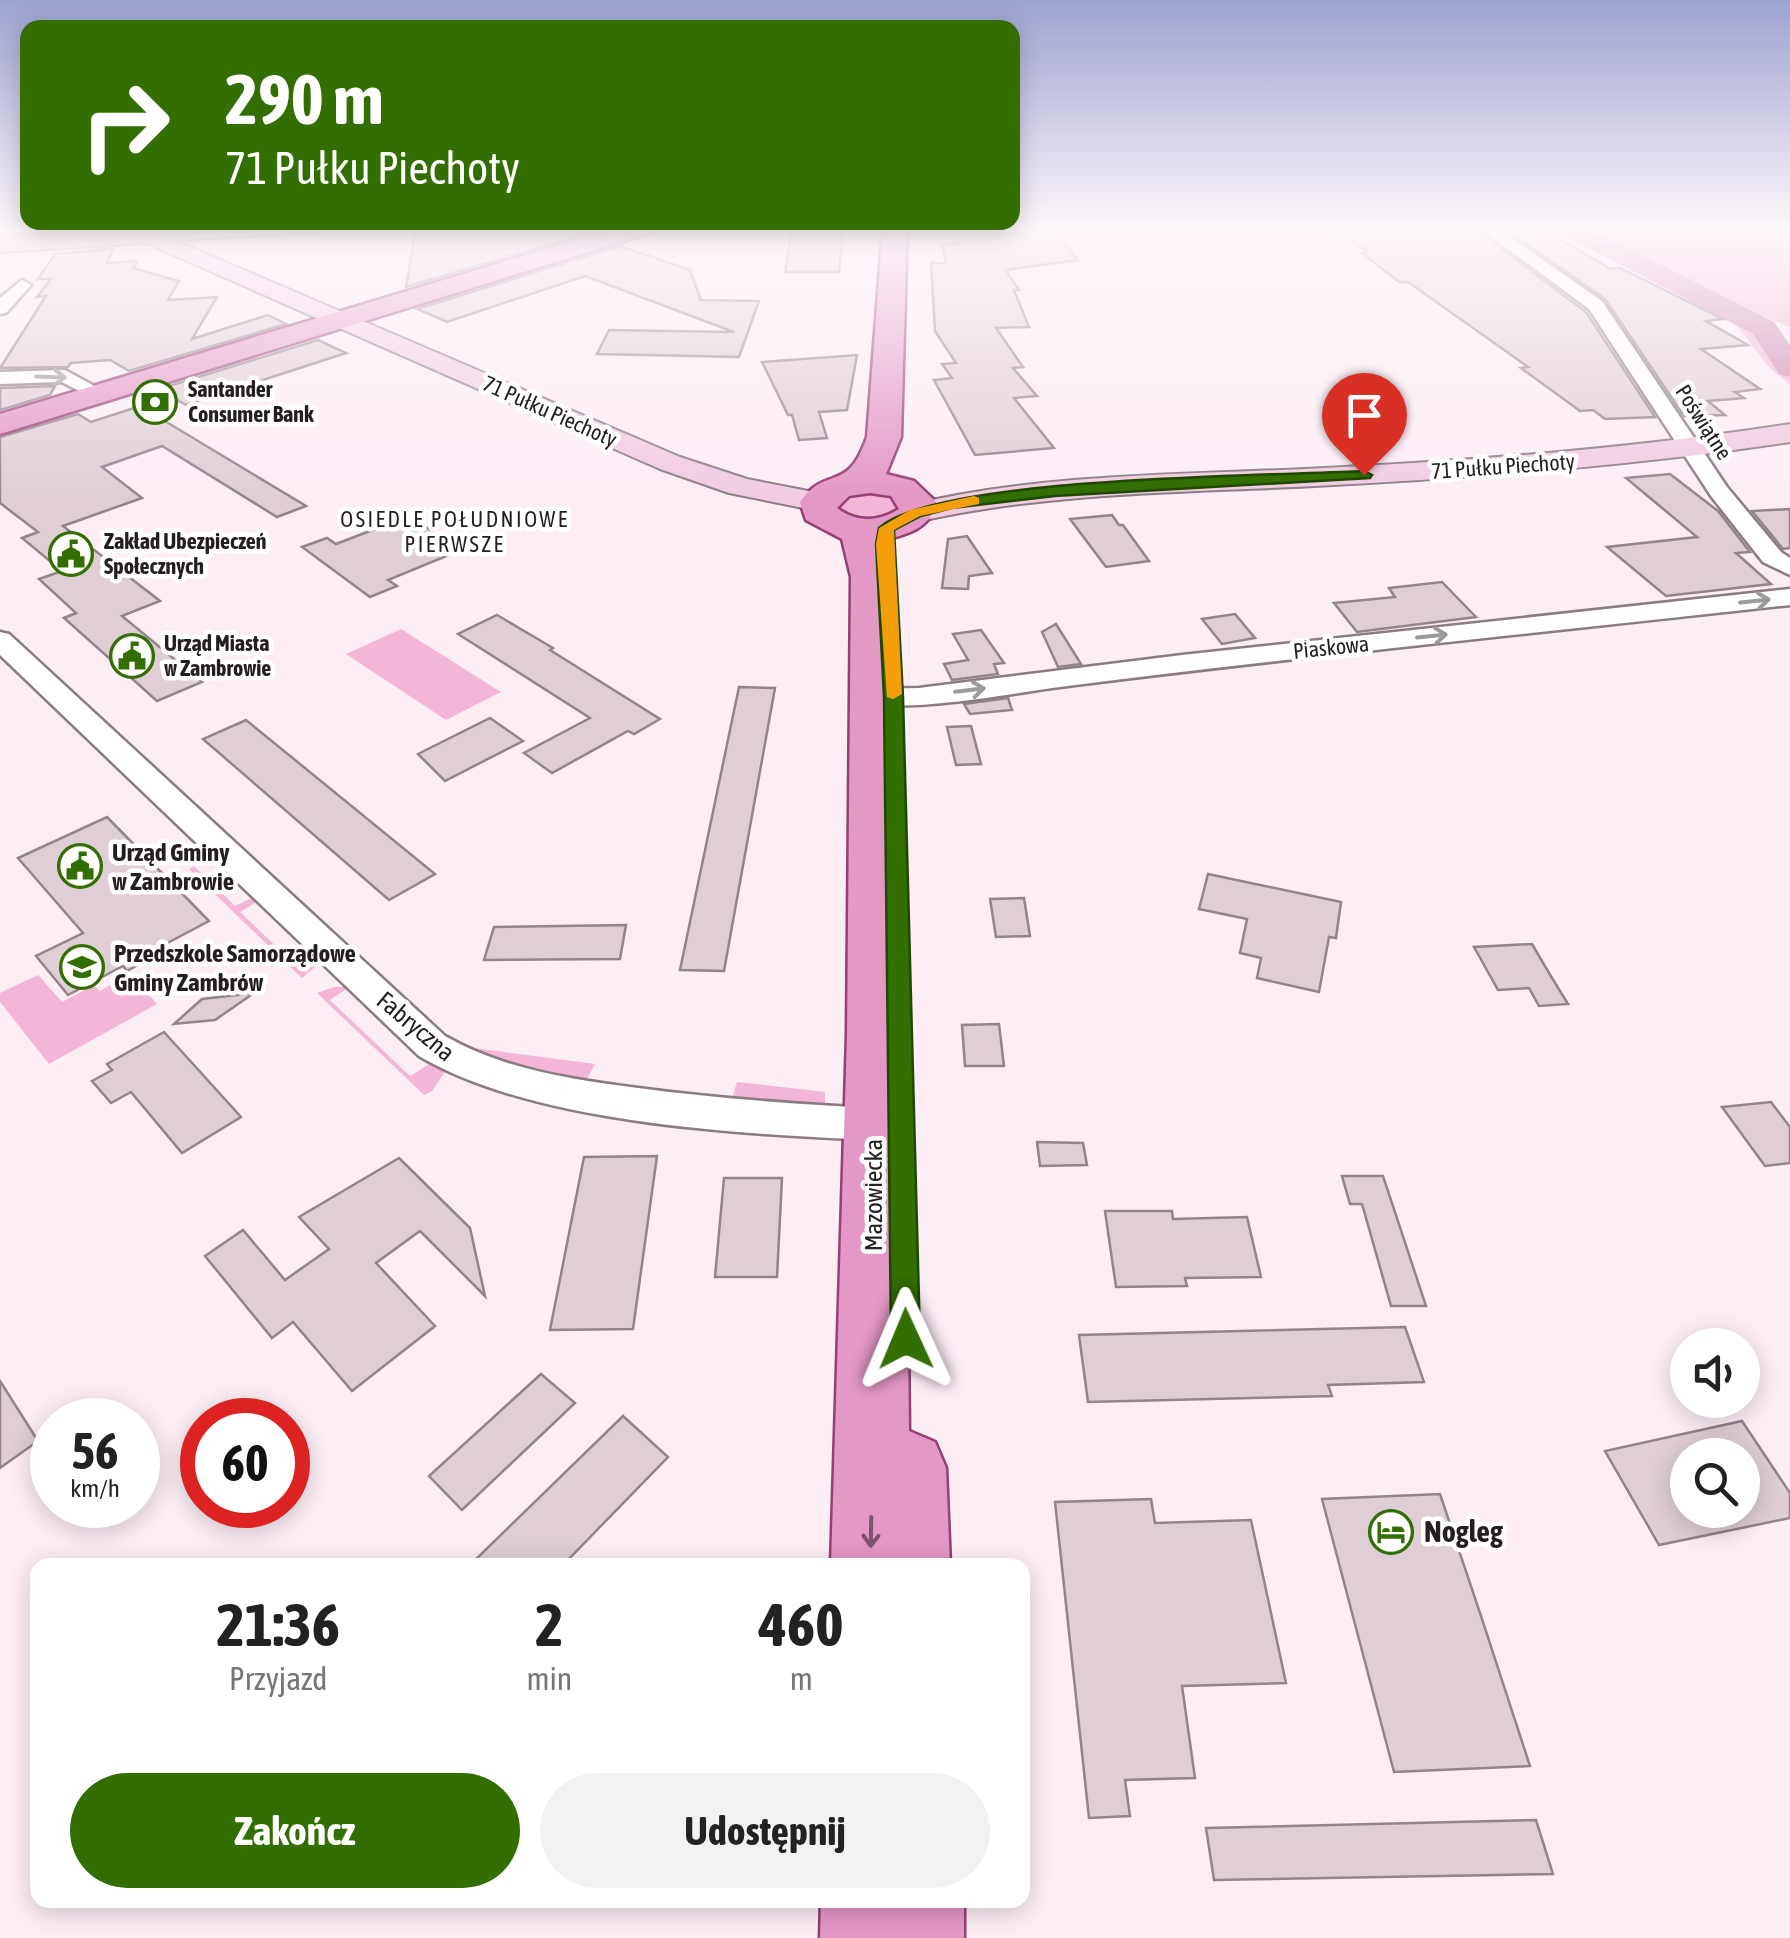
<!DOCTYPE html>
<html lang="pl">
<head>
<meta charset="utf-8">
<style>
	:root { --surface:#fff; --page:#f2f2f2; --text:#222; --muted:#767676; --accent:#326f00 }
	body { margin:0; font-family:"Asap Condensed",sans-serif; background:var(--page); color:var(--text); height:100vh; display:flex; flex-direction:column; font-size:38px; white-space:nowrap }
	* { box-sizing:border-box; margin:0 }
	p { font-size:32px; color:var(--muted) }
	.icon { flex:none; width:55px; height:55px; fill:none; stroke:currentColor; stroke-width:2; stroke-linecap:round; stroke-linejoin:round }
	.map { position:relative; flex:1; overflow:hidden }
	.panel { position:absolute; left:30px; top:1558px; width:1000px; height:350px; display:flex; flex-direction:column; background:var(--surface); border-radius:20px; box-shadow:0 5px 25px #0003 }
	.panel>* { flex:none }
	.top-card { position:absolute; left:20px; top:20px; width:1000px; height:210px; border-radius:20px; box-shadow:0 5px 25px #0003; background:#326f00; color:#fff; overflow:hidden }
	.tools { position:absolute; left:1670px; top:1328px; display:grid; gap:20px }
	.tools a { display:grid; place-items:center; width:90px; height:90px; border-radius:50%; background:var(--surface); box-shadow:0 5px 25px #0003; font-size:50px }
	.speed { position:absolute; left:30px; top:1398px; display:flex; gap:20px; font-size:50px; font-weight:700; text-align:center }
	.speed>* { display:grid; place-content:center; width:130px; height:130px; border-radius:50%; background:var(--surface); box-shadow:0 5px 25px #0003; line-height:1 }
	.speed small { font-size:25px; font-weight:400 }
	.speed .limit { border:15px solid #d22; background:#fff; color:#111 }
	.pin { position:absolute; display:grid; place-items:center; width:85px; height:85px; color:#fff; margin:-102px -42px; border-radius:50% 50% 50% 0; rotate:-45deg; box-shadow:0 0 10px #0007 }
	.pin .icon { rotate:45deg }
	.me { position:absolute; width:110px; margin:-55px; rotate:359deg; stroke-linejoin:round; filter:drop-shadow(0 0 8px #0008) }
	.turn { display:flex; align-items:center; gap:35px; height:210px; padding:0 40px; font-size:45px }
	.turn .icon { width:130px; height:130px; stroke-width:2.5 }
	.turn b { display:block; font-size:70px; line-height:85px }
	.eta { display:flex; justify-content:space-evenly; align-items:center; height:170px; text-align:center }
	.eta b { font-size:60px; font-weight:700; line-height:70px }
	.primary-button { display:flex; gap:20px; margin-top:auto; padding:20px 40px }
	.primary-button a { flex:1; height:115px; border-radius:60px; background:var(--accent); color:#fff; font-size:40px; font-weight:700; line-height:115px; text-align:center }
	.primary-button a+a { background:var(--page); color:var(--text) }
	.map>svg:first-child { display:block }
</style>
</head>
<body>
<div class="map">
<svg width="1790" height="1938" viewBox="0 0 1790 1938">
	<rect width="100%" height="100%" fill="#fdeef6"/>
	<g fill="#f4b6d7">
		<path d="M1548,227h10l193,100c17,16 22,34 39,47v10l-21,-17 -36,-46z"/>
		<polygon points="1575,227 1790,227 1790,327 1694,287"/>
		<polygon points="857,491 895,496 900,511 868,522 835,511 836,501"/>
		<polygon points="401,629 501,692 446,720 346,654"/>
		<polygon points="194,866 235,906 254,897 258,901 240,912 285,955 307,946 322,961 302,978 189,869"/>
		<polygon points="130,974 157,1004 49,1064 0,1002 0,993 38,975 62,1002 94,985 100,991"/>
		<polygon points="334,987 349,987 330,1000 410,1076 431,1063 445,1072 432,1091 424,1095 317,993"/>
		<polygon points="466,1047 595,1064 586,1081 516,1069"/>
		<polygon points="737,1082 825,1092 825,1106 732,1098"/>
	</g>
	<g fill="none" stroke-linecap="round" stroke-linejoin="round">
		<polygon fill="#cc88ad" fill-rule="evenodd" points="1555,227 1586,227 1774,322 1790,345 1790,377 1779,374 1753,334 1558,232"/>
	</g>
	<g fill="#dfced6" stroke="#93838b" stroke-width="2.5" fill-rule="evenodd">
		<polygon points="502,227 543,227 543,235 568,228 584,234 406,287 415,233"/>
		<polygon points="1331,227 1446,227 1461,235 1482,234 1586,312 1655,417 1605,419 1593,410 1580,411 1521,368 1528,367 1408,282 1399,282 1362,253 1368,252"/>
		<polygon points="982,231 985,235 1056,231 1078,260 1006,270 1019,290 1014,290 1029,327 996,328 1023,367 1013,368 1037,396 1014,398 1054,448 975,455 934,380 952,378 942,364 956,363 935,331 931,263 946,263 942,244 960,244 954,232"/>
		<polygon points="1526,232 1539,241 1561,240 1611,269 1620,268 1723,319 1706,321 1748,345 1701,349 1760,389 1735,392 1744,398 1708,401 1725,415 1684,416 1605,299 1511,233"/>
		<polygon points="791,236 843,236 839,272 785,272"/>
		<polygon points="620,246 690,270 701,300 759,301 739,357 597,354 609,330 734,332 585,276 447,322 417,309"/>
		<polygon points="113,249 107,263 138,261 133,268 179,281 168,300 217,297 192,339 268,315 286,324 129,371 110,360 71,363 68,367 0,368 46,296 37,297 51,279 38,279 55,254"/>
		<polygon points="318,340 346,353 186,405 159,389"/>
		<polygon points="857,355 847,410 819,412 827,438 799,440 792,415 788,415 762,362"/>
		<polygon points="55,386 50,395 0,410 0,388"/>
		<polygon points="140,406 306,506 277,517 162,446 102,467 142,498 63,526 160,601 122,616 202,682 157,701 64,618 76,613 39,579 62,571 22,538 38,532 0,503 0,437 78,414 91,422"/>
		<polygon points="1670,474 1718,511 1750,552 1736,553 1771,584 1666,596 1607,547 1697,537 1626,478"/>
		<polygon points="1790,509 1790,548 1783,549 1752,511"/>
		<polygon points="1112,515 1119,525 1123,525 1149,561 1106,567 1070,519"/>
		<polygon points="409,516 461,550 388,580 397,586 370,597 302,547 327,538 336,544"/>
		<polygon points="967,536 992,573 969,576 968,589 942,588 948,539"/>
		<polygon points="1442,582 1476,617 1357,632 1334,603 1395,597 1389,588"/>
		<polygon points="1235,614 1255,638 1222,644 1202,619"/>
		<polygon points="497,615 553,648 550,650 660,719 634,734 628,731 552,773 524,753 590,718 458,634"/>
		<polygon points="1056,624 1081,664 1058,667 1042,632"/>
		<polygon points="981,630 1004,663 994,664 998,674 952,680 944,664 968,660 953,634"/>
		<polygon points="739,687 775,688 724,971 680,970"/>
		<polygon points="1008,698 1012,710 970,714 964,704"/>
		<polygon points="490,718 523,741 445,781 418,754"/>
		<polygon points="246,720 435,874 389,900 203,739"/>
		<polygon points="971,726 981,764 956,765 947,727"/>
		<polygon points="107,817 209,921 158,948 162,952 127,971 123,966 68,995 36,956 83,933 18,858"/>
		<polygon points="1208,874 1341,902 1336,938 1329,937 1319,992 1257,978 1261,958 1240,953 1247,919 1199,909"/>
		<polygon points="1024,898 1030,936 996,937 990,899"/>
		<polygon points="626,925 620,959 484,960 494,927"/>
		<polygon points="1532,944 1549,973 1568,1004 1539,1006 1529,988 1498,990 1474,947"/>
		<polygon points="254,993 215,1020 174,1024 202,999"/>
		<polygon points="999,1024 1004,1066 965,1066 962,1025"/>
		<polygon points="164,1032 241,1117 182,1153 131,1092 111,1103 92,1081 112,1070 107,1064"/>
		<polygon points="1771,1102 1790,1127 1790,1163 1765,1166 1722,1107"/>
		<polygon points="1037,1142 1083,1143 1087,1165 1040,1166"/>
		<polygon points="657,1156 633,1329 550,1330 584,1157"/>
		<polygon points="399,1158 470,1228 485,1296 420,1231 376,1263 435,1326 352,1391 293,1322 272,1338 205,1256 243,1230 285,1280 329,1249 299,1217"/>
		<polygon points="1342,1176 1383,1176 1426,1306 1391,1306 1362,1204 1350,1204"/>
		<polygon points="724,1178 782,1178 777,1277 715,1277"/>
		<polygon points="1105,1211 1172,1211 1173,1219 1247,1217 1261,1277 1185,1278 1187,1286 1116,1287"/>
		<polygon points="1405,1327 1424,1382 1328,1385 1332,1396 1088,1402 1079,1335"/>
		<polygon points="541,1374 575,1403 462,1510 429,1476"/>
		<polygon points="0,1381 38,1441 0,1468"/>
		<polygon points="623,1416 668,1457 563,1565 470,1565"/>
		<path d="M1742,1421l48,72v25l-131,27 -54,-94zM1688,1455h54v55h-54z"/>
		<polygon points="1440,1494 1482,1619 1530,1766 1394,1772 1322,1499"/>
		<polygon points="1151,1499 1155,1523 1251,1520 1286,1683 1182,1686 1195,1778 1125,1780 1130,1816 1089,1818 1055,1502"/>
		<polygon points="1536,1820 1553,1874 1214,1880 1206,1828"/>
	</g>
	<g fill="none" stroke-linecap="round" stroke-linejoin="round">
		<g stroke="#8b7b83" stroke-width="5">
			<g id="street">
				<polygon points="234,227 325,227 317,232 150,241 142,236 150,231"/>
				<polygon points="1478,227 1496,227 1602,301 1727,487 1781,552 1790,558 1790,575 1763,562 1711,496 1589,309"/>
				<polygon points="22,280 31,285 6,313 0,314 0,298"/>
				<polygon points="65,370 109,394 106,398 92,398 62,382 0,384 0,372"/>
				<path d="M1790,589v16c-246,27 -493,52 -738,83 -31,4 -177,31 -193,9l14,-8 46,-1 263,-33z"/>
				<path d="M0,632l9,2 436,402c60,34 125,43 193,52 84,11 169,17 254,21l14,5 6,11 -6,11 -14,5c-140,-7 -352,-14 -473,-85l-419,-401z"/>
			</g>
		</g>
		<g stroke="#8b7b83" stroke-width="4">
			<g id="secondary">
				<polygon points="129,227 152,227 167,237 680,457 747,479 829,495 833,502 829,509 818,511 729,493 660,469 146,243 0,252 0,238 131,231"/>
				<path d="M1790,424v18c-158,24 -316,36 -475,44 -134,7 -268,6 -399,36l-11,-2 -5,-7 5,-7c131,-32 266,-31 400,-37 163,-8 324,-20 485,-45z"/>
			</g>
		</g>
		<g stroke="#944072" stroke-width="5">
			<g id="primary">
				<polygon points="619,227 656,227 653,232 0,434 0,414"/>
				<path d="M883,227h24l-6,210 -15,37 28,7 22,21c-5,28 -32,33 -56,39l8,25 3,42 14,427 4,396 26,11 11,26 4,97h-119l16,-530 4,-458 -9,-38 -36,-19 -6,-18c27,-38 47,-7 67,-65zM870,493l21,3 8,13c-21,13 -42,14 -62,-1l12,-12z"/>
				<polygon points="821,1900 964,1900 964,1938 820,1938"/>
			</g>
		</g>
		<use href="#street" fill="#fff" fill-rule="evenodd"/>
		<use href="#secondary" fill="#f1cbe2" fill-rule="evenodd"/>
		<use href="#primary" fill="#e398c5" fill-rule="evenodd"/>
	</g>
	<defs><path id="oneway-shaft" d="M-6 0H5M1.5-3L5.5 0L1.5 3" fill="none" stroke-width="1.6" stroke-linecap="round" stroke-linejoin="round" transform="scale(2.5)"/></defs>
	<g stroke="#9c9a9b">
		<use href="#oneway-shaft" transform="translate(51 377) rotate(2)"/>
		<use href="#oneway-shaft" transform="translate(1755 601) rotate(-6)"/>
		<use href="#oneway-shaft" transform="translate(1432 636) rotate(-6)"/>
		<use href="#oneway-shaft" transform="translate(970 690) rotate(-7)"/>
	</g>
	<use stroke="#7a556b" href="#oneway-shaft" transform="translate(871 1532) rotate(91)"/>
	<linearGradient id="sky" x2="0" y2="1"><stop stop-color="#9da2d0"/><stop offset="0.46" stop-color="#fef7fb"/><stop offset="1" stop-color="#fef7fb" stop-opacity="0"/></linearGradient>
	<rect width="1790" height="498" fill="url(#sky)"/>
	<path fill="#326f00" stroke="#204800" stroke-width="2.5" d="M1364,471l8,4 -2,3 -315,18 -103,12 -31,8 -27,14 9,167 17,642 -4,10 -10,4 -11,-4 -4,-10 -7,-642 -8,-153 3,-16c58,-52 393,-52 485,-57z"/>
	<polygon fill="#f59e0b" points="974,496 979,498 979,504 920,516 894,530 902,694 893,699 887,697 876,544 879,528 910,510"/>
	<defs>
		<g id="bank-ring" transform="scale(2.25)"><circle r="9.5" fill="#fff" stroke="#326f00" stroke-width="1.5"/><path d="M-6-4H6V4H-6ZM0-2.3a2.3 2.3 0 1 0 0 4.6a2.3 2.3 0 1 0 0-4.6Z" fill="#326f00"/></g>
		<g id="civic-ring" transform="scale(2.25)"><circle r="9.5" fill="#fff" stroke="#326f00" stroke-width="1.5"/><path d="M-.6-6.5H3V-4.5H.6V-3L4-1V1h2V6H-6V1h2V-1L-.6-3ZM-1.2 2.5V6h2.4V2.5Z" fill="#326f00"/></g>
		<g id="school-ring" transform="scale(2.25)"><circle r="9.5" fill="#fff" stroke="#326f00" stroke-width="1.5"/><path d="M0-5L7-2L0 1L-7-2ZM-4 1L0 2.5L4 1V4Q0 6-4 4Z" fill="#326f00"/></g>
		<g id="hotel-ring" transform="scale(2.25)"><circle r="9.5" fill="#fff" stroke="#326f00" stroke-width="1.5"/><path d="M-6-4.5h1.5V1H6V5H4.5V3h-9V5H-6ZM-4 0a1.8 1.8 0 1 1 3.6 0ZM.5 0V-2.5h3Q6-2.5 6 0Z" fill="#326f00"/></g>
	</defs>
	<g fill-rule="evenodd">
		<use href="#bank-ring" x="155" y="402"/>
		<use href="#civic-ring" x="71" y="554"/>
		<use href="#civic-ring" x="132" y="656"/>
		<use href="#civic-ring" x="80" y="866"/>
		<use href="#school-ring" x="82" y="967"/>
		<use href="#hotel-ring" x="1391" y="1532"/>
	</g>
	<g text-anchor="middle" stroke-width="9" stroke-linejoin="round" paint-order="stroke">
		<g font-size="22" font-weight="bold" fill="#241e21" stroke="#fff" text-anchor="start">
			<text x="188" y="397">Santander<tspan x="188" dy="25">Consumer Bank</tspan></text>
			<text x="104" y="549">Zakład Ubezpieczeń<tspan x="104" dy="25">Społecznych</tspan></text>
			<text x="164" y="651">Urząd Miasta<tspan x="164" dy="25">w Zambrowie</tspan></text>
		</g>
		<g font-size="22" fill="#241e21" stroke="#fff">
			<text transform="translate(550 411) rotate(24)" y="8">71 Pułku Piechoty</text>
			<text transform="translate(1704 422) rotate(57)" y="8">Poświątne</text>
			<text transform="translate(1503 466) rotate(-4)" y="8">71 Pułku Piechoty</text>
			<text transform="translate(1331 647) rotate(-6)" y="8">Piaskowa</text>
		</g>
		<g font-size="22" letter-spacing="2.5" fill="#241e21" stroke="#fff">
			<text x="455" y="527">OSIEDLE POŁUDNIOWE<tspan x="455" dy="25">PIERWSZE</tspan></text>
		</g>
		<g font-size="25" font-weight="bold" fill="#241e21" stroke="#fff" text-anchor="start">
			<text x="112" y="861">Urząd Gminy<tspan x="112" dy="29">w Zambrowie</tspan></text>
			<text x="114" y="962">Przedszkole Samorządowe<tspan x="114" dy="29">Gminy Zambrów</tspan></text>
		</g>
		<g font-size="25" fill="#241e21" stroke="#fff">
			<text transform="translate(416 1026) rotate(40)" y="9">Fabryczna</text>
			<text transform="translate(873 1195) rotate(-90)" y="9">Mazowiecka</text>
		</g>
		<g font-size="30" font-weight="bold" fill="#241e21" stroke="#fff" text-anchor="start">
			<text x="1424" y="1542">Nogleg</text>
		</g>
	</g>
</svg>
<div class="tools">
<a><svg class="icon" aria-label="sound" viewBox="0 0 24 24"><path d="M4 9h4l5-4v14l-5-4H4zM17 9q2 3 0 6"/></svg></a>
<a><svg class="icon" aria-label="search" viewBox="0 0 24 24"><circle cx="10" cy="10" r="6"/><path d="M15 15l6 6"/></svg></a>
</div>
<div class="speed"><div>56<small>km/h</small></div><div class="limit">60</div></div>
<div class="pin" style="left:1364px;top:475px;background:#d93025"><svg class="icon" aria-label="arrive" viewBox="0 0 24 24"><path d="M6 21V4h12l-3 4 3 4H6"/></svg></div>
<svg class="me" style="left:906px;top:1339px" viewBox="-20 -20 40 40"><path d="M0-17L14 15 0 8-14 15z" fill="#326f00" stroke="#fff" stroke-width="4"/></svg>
<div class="top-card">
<div class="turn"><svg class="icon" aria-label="right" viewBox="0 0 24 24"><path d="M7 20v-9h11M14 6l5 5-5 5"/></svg><div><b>290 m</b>71 Pułku Piechoty</div></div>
</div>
<section class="panel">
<div class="eta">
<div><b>21:36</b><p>Przyjazd</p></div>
<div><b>2</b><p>min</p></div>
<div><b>460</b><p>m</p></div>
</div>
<div class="primary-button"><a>Zakończ</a><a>Udostępnij</a></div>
</section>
</div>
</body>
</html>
